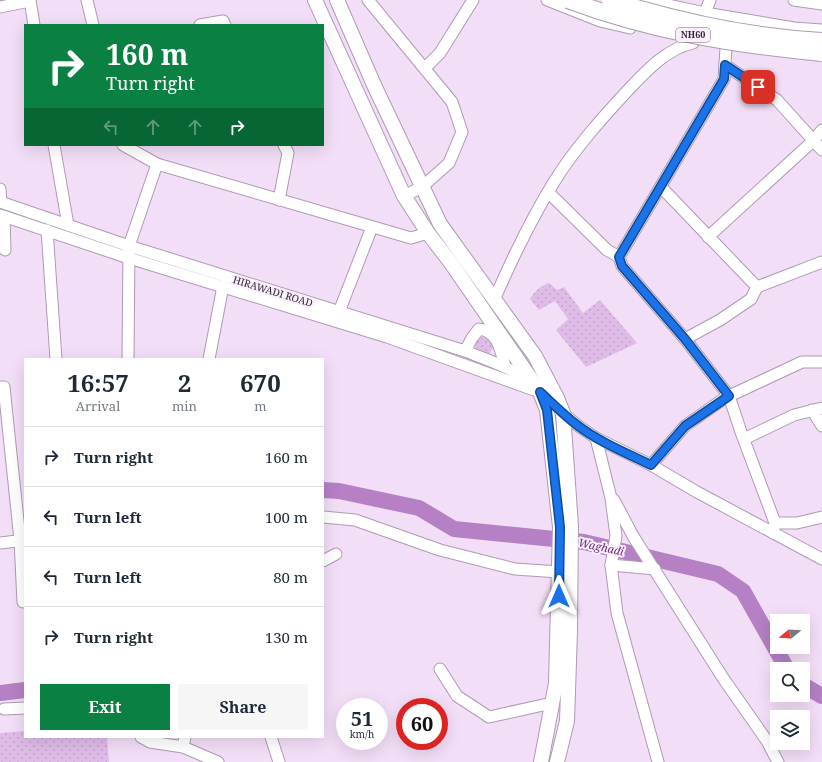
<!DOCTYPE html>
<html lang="en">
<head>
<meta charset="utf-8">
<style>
	:root { --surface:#fff; --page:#f6f6f7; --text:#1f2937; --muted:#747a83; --line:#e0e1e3; --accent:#0b8043 }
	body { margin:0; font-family:"Noto Serif",serif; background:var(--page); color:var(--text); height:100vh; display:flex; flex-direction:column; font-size:15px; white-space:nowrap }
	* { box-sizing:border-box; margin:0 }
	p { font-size:13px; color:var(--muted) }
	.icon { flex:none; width:22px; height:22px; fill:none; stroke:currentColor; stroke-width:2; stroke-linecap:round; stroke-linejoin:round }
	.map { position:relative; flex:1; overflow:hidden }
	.details { position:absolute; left:24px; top:358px; width:300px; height:380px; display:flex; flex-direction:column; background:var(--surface); border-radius:0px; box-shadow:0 4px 16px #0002 }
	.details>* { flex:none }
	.guide { position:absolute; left:24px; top:24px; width:300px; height:122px; border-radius:0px; box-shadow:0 4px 16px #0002; background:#0b8043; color:#fff; overflow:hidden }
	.needle { width:26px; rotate:252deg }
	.controls { position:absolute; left:770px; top:614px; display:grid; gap:8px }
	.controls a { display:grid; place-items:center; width:40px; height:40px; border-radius:0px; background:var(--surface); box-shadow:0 4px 16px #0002; font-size:20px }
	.speed { position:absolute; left:336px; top:698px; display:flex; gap:8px; font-size:20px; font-weight:700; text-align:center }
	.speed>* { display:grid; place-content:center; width:52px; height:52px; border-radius:50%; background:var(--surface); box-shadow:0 4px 16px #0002; line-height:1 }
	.speed small { font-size:10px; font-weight:400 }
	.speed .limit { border:6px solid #d22; background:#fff; color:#111 }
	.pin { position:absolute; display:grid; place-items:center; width:34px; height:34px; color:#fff; margin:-17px; border-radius:8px; box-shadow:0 2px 6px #0006 }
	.me { position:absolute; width:44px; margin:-22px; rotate:0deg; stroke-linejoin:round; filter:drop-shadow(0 0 3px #0008) }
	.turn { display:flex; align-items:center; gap:14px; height:84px; padding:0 16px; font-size:18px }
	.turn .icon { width:52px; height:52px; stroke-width:2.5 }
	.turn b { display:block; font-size:28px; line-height:34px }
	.lanes { display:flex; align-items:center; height:38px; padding:0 16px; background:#0003; justify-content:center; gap:20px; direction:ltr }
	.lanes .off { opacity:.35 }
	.eta { display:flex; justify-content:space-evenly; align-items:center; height:68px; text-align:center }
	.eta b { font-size:24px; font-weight:700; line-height:28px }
	.action { display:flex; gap:8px; margin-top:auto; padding:8px 16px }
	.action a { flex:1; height:46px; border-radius:0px; background:var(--accent); color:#fff; font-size:16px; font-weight:700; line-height:46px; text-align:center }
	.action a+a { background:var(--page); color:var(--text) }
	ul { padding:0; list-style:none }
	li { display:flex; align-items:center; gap:12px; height:60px; padding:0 16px; border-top:1px solid var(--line) }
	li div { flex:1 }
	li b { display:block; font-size:15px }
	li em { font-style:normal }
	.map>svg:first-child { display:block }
</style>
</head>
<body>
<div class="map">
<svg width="822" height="762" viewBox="0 0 822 762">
	<defs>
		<pattern id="grass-dots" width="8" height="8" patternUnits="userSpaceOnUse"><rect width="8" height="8" fill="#dfbce8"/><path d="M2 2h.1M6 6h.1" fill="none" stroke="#c0a2c7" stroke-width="1.8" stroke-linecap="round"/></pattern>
	</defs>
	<rect width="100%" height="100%" fill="#f2def7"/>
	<g fill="url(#grass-dots)">
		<path d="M549,283l8,7 7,-3 19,26 17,-13 37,43 -51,24 -30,-37 12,-11 -13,-18 -16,9 -9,-11c5,-8 10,-13 19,-16z"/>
		<circle cx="484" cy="346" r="9"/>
		<polygon points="25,731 25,737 107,737 109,762 0,762 0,733"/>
	</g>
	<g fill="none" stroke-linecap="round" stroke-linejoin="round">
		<g stroke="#b580c4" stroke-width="16">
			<polyline points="323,490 339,491 419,508 454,529 584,542 718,574 743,591 787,669"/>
			<polyline points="803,685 822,696"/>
			<polyline points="0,693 25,690"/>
		</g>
		<g stroke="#ad9bb2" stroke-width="13">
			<g id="minor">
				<polyline points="30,0 34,25"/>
				<polyline points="87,0 93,25"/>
				<polyline points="368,0 452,102 462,132 449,163 422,187 404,196"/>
				<polyline points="547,0 600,21 630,28"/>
				<polyline points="645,0 705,13 794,28 822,30"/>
				<polyline points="794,0 822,4"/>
				<polyline points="0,7 25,2 27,0"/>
				<polyline points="200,25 223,21 225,25"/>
				<polyline points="726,48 724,79 619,257 622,266 685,339 729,396 741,432 771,512 775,523 773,533"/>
				<polyline points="725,65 777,100 822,150"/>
				<polyline points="425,68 440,53 473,0"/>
				<polyline points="54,145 68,225"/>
				<polyline points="123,145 157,164"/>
				<polyline points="661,187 757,287 822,262"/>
				<polyline points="0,189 1,202"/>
				<polyline points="548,192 607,250 619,257"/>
				<polyline points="279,200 288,153 284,145"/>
				<path d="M0,202l129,44 336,105c22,9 47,16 65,32"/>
				<polyline points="0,215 129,258 387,337 534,390"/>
				<polyline points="4,217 5,250"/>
				<polyline points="47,230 56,359"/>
				<polyline points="708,237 814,140 822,130"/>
				<path d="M495,298c17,-39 36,-79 59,-116 21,-34 49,-65 76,-94 17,-18 38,-40 63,-45l17,-43"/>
				<polyline points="337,317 372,227"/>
				<polyline points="685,339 720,320 751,299 757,287"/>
				<path d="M465,351l7,-13 7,-9c19,2 22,22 26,38"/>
				<polyline points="128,359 129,246 157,164 411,238 428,233"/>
				<polyline points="209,359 223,286"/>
				<polyline points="0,387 4,387 20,540 23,602"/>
				<polyline points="812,410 822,426"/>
				<polyline points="560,411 577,425 596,438 651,465 697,492 822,559"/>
				<polyline points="596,438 611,498 616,536 611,565 617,613 658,762"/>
				<polyline points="744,439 794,415 822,408"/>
				<polyline points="651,465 685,426 725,398 802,362 822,362"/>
				<polyline points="614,500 633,536 723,678 767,741 778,762"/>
				<polyline points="323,517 355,520 440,550 515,569 559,572"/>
				<polyline points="775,523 797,523 822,517"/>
				<polyline points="0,543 25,540"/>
				<polyline points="323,561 336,554"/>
				<polyline points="611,565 655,569"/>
				<polyline points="440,669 457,696 489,717 552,703"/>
				<polyline points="4,709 25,708"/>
				<polyline points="141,737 150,742 183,747 218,762"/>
				<polyline points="271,737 279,762"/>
				<polyline points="183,747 185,737"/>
			</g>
		</g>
		<g stroke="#ad9bb2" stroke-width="16">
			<g id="major">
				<polyline points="315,0 404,196 428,233 451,263 540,392 547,410 560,527 556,683 541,762"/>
				<polyline points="337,0 374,85 440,224 535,356 557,398 563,413 571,526 570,631 567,721 557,762"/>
			</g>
		</g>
		<use href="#minor" stroke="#fff" stroke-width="11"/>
		<use href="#major" stroke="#fff" stroke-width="14"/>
		<g stroke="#ad9bb2" stroke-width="18" stroke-linecap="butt">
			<g id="highway-bridge">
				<path d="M568,0c82,31 168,45 254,53"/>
				<path d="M610,0c70,22 138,37 212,41"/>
			</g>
		</g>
		<use href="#highway-bridge" stroke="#fff" stroke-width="16"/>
	</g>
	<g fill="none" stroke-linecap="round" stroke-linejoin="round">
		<g stroke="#114b97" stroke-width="10">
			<path id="route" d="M559,596l1,-69 -13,-117 -7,-18c12,11 24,23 37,33 22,17 49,28 74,40l34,-39 44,-30 -44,-57 -63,-73 -3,-9 105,-178 1,-14 33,22"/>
		</g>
		<use href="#route" stroke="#1a73e8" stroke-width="7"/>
	</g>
	<g text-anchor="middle" stroke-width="4" stroke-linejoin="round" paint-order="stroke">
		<rect fill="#faeefd" stroke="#6c636e" stroke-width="1" x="676" y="28" width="34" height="14" rx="3"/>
		<g font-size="9" font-weight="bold" fill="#2f2731">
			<text x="693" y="38">NH60</text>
		</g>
		<g font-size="10" fill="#2f2731" stroke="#faeefd">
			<text transform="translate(273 291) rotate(17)" y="4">HIRAWADI ROAD</text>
		</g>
		<g font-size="11" font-style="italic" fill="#6a297b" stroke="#faeefd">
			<text transform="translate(601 547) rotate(12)" y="4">Waghadi</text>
		</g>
	</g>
</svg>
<div class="controls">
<a><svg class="needle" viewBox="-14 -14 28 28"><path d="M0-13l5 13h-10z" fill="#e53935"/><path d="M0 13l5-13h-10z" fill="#747a83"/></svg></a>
<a><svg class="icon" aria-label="search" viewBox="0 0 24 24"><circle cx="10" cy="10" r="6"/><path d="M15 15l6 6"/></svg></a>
<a><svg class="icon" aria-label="layers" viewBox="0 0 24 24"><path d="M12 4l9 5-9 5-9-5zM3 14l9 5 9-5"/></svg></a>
</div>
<div class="speed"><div>51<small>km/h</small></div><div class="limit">60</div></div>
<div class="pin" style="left:758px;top:87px;background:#d93025"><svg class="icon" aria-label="arrive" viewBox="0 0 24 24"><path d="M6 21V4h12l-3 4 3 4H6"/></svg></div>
<svg class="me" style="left:559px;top:596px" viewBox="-20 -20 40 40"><path d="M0-17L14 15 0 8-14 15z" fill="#1a73e8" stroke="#fff" stroke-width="4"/></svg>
<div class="guide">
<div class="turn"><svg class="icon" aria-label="right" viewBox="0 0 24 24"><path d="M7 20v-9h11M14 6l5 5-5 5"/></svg><div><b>160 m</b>Turn right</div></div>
<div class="lanes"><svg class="icon off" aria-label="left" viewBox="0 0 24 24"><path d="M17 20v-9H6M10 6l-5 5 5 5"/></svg><svg class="icon off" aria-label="ahead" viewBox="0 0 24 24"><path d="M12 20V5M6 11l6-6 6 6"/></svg><svg class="icon off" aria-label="ahead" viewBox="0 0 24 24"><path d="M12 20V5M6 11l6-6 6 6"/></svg><svg class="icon" aria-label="right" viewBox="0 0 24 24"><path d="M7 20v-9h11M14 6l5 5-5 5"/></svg></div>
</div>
<section class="details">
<div class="eta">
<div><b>16:57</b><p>Arrival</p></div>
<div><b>2</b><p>min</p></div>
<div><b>670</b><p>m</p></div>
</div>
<ul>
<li><svg class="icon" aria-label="right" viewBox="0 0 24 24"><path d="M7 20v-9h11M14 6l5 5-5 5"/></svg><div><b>Turn right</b></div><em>160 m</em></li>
<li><svg class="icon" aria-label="left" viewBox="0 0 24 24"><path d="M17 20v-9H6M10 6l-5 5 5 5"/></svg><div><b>Turn left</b></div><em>100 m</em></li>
<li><svg class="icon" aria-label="left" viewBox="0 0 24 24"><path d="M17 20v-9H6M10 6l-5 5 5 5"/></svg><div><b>Turn left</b></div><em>80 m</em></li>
<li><svg class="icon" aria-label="right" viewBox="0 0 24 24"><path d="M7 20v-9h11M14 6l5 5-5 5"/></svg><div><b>Turn right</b></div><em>130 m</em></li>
</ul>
<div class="action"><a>Exit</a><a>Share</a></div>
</section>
</div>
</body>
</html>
